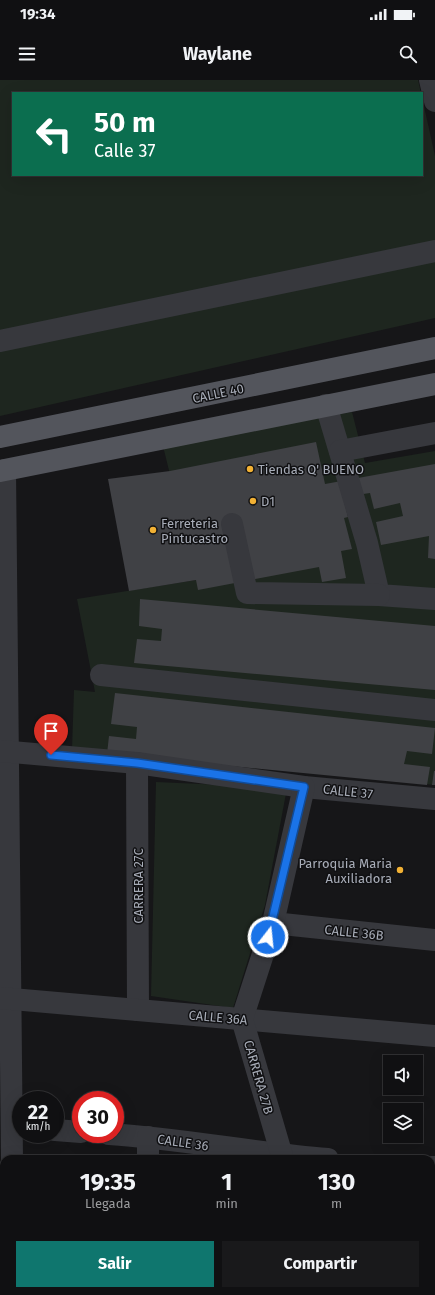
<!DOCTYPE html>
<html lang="es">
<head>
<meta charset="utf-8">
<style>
	:root { --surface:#101012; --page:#19191b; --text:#f1f3f6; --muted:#9c9d9f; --line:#303032; --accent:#0f766e }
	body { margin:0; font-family:"Fira Sans",sans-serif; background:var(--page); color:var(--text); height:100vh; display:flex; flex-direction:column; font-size:15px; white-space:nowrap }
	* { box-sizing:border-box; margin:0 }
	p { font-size:13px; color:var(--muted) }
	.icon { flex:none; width:22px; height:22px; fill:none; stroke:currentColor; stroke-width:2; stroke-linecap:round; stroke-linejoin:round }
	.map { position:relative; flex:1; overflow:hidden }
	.details { position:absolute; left:0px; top:1075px; width:435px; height:140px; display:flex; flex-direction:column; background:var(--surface); border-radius:12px 12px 0 0; box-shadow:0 4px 16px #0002,0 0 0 1px var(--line) }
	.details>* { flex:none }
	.guide { position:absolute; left:12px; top:12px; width:411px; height:84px; border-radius:0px; box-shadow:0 4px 16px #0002,0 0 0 1px var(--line); background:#0b6e4f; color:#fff; overflow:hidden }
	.tools { position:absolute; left:383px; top:975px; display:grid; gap:8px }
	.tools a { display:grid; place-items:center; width:40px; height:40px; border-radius:0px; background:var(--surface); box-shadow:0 4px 16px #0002,0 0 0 1px var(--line); font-size:20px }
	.speed { position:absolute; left:12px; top:1011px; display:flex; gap:8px; font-size:20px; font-weight:700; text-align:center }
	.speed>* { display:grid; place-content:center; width:52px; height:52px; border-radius:50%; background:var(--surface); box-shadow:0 4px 16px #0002,0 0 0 1px var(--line); line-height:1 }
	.speed small { font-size:10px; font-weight:400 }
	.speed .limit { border:6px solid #d22; background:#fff; color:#111 }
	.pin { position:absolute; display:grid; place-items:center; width:34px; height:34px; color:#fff; margin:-41px -17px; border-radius:50% 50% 50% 0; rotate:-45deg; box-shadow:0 0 4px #0007 }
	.pin .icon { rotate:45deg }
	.me { position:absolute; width:44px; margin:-22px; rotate:16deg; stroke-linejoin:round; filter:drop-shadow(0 0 3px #0008) }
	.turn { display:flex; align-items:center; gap:14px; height:84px; padding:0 16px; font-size:18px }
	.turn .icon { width:52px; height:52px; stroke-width:2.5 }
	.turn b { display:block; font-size:28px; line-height:34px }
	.eta { display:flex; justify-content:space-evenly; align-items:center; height:68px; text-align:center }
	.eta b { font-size:24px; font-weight:700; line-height:28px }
	.action { display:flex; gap:8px; margin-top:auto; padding:8px 16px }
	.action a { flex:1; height:46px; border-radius:0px; background:var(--accent); color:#fff; font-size:16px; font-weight:700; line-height:46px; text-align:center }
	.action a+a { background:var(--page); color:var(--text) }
	.status { display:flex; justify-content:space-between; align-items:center; height:28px; padding:0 20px; background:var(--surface); direction:ltr }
	.status svg { height:11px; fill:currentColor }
	header { display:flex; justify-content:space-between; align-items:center; height:52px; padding:0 16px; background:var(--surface); font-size:18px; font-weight:700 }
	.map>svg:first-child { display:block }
</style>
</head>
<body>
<div class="status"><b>19:34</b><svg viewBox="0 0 49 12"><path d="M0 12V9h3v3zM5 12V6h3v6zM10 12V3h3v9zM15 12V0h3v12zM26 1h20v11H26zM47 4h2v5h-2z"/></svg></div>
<header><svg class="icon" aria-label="menu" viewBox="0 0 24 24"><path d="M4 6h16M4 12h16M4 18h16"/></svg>Waylane<svg class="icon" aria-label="search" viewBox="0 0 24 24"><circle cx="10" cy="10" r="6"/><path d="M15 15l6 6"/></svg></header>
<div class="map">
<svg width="435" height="1215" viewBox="0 0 435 1215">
	<rect width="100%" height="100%" fill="#161618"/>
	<g fill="#1e261f">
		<polygon points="0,0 418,0 421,13 13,13 13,95 422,95 422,17 435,76 435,238 0,336"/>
		<polygon points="352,332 365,383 435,371 435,705 72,670 74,610 95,612 77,519 196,500 163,366"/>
		<polygon points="156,702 287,708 265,825 233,928 151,916"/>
	</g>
	<g fill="#404145">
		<polygon points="316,362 325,404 435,384 435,479 428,478 429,456 381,465 376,442 403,436 400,423 374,429 370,413 343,417 348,437 344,438 352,469 341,471 346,498 322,502 319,487 198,510 196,500 129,511 108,399 170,391"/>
		<polygon points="140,519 435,546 435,610 134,583 137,559 161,561 162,549 139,546"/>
		<polygon points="115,613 435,648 432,674 407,671 404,684 430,687 427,705 107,674 109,656 136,659 137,647 111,644"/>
		<polygon points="434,691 435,691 435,705 432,705"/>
	</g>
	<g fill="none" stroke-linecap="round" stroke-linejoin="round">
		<g stroke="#37383d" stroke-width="22">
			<polyline points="430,0 435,21"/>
			<polyline points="0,261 435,171"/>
			<polyline points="326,325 367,463 379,515 435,519"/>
			<polyline points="340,371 435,353"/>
			<polyline points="5,390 12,1079"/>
			<polyline points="232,444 247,513 379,515"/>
			<polyline points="101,595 435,630"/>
			<polyline points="0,671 137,683 304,707 435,719"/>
			<polyline points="137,683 138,930"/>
			<polyline points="273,843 435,860"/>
			<polyline points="0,918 435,956"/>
			<polyline points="55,1050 81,1052"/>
			<path d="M109,1054c73,5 146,19 219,25"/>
			<polyline points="148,1079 148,1057"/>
			<polyline points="283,1079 242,939 273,843 304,707"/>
			<polyline points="431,1087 435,1087"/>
			<polyline points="290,1211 302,1215"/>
			<polyline points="27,1215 103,1211"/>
		</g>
		<g stroke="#53555c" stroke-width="22">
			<polyline points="0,357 435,268"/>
			<polyline points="0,391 435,304"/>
		</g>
	</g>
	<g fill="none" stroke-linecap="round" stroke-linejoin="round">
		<g stroke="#114b97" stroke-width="10">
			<polyline id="route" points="51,675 137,683 304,707 268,857"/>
		</g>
		<use href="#route" stroke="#1a73e8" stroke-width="7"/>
	</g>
	<g fill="#f2b134" stroke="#111113" stroke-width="1.5">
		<circle cx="250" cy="389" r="4"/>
		<circle cx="253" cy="421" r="4"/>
		<circle cx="153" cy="450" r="4"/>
		<circle cx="400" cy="790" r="4"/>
	</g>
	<g text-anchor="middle" stroke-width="3" stroke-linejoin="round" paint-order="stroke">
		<g font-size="13" fill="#a8adb8" stroke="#111113">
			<text transform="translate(218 313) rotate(-12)" y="5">CALLE 40</text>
			<text transform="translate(348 711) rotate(6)" y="5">CALLE 37</text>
			<text transform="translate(138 806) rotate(-90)" y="5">CARRERA 27C</text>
			<text transform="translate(354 852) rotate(6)" y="5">CALLE 36B</text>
			<text transform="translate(218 937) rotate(5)" y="5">CALLE 36A</text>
			<text transform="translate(259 997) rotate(74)" y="5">CARRERA 27B</text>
			<text transform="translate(183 1062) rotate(8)" y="5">CALLE 36</text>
		</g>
		<g font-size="13" fill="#a8adb8" stroke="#111113" text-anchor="start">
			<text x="258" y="394">Tiendas Q' BUENO</text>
			<text x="261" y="426">D1</text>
			<text x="161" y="448">Ferreteria<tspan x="161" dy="15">Pintucastro</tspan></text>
			<text x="392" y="788" text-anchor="end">Parroquia Maria<tspan x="392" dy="15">Auxiliadora</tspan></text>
		</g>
	</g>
</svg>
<div class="tools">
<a><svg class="icon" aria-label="sound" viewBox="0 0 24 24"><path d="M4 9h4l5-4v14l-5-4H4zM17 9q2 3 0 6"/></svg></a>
<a><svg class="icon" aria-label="layers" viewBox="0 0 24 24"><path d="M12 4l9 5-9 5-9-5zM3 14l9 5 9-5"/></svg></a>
</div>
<div class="speed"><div>22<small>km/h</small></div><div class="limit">30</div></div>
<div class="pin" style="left:51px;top:675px;background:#d93025"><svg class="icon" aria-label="arrive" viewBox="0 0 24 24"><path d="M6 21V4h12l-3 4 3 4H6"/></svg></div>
<svg class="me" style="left:268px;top:857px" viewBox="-20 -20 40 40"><circle r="17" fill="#1a73e8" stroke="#fff" stroke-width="3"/><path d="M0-11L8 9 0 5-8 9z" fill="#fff"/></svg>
<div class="guide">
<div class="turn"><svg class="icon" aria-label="left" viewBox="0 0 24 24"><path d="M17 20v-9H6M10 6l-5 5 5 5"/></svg><div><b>50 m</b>Calle 37</div></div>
</div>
<section class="details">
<div class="eta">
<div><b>19:35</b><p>Llegada</p></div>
<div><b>1</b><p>min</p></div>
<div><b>130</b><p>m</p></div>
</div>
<div class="action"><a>Salir</a><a>Compartir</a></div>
</section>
</div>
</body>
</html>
